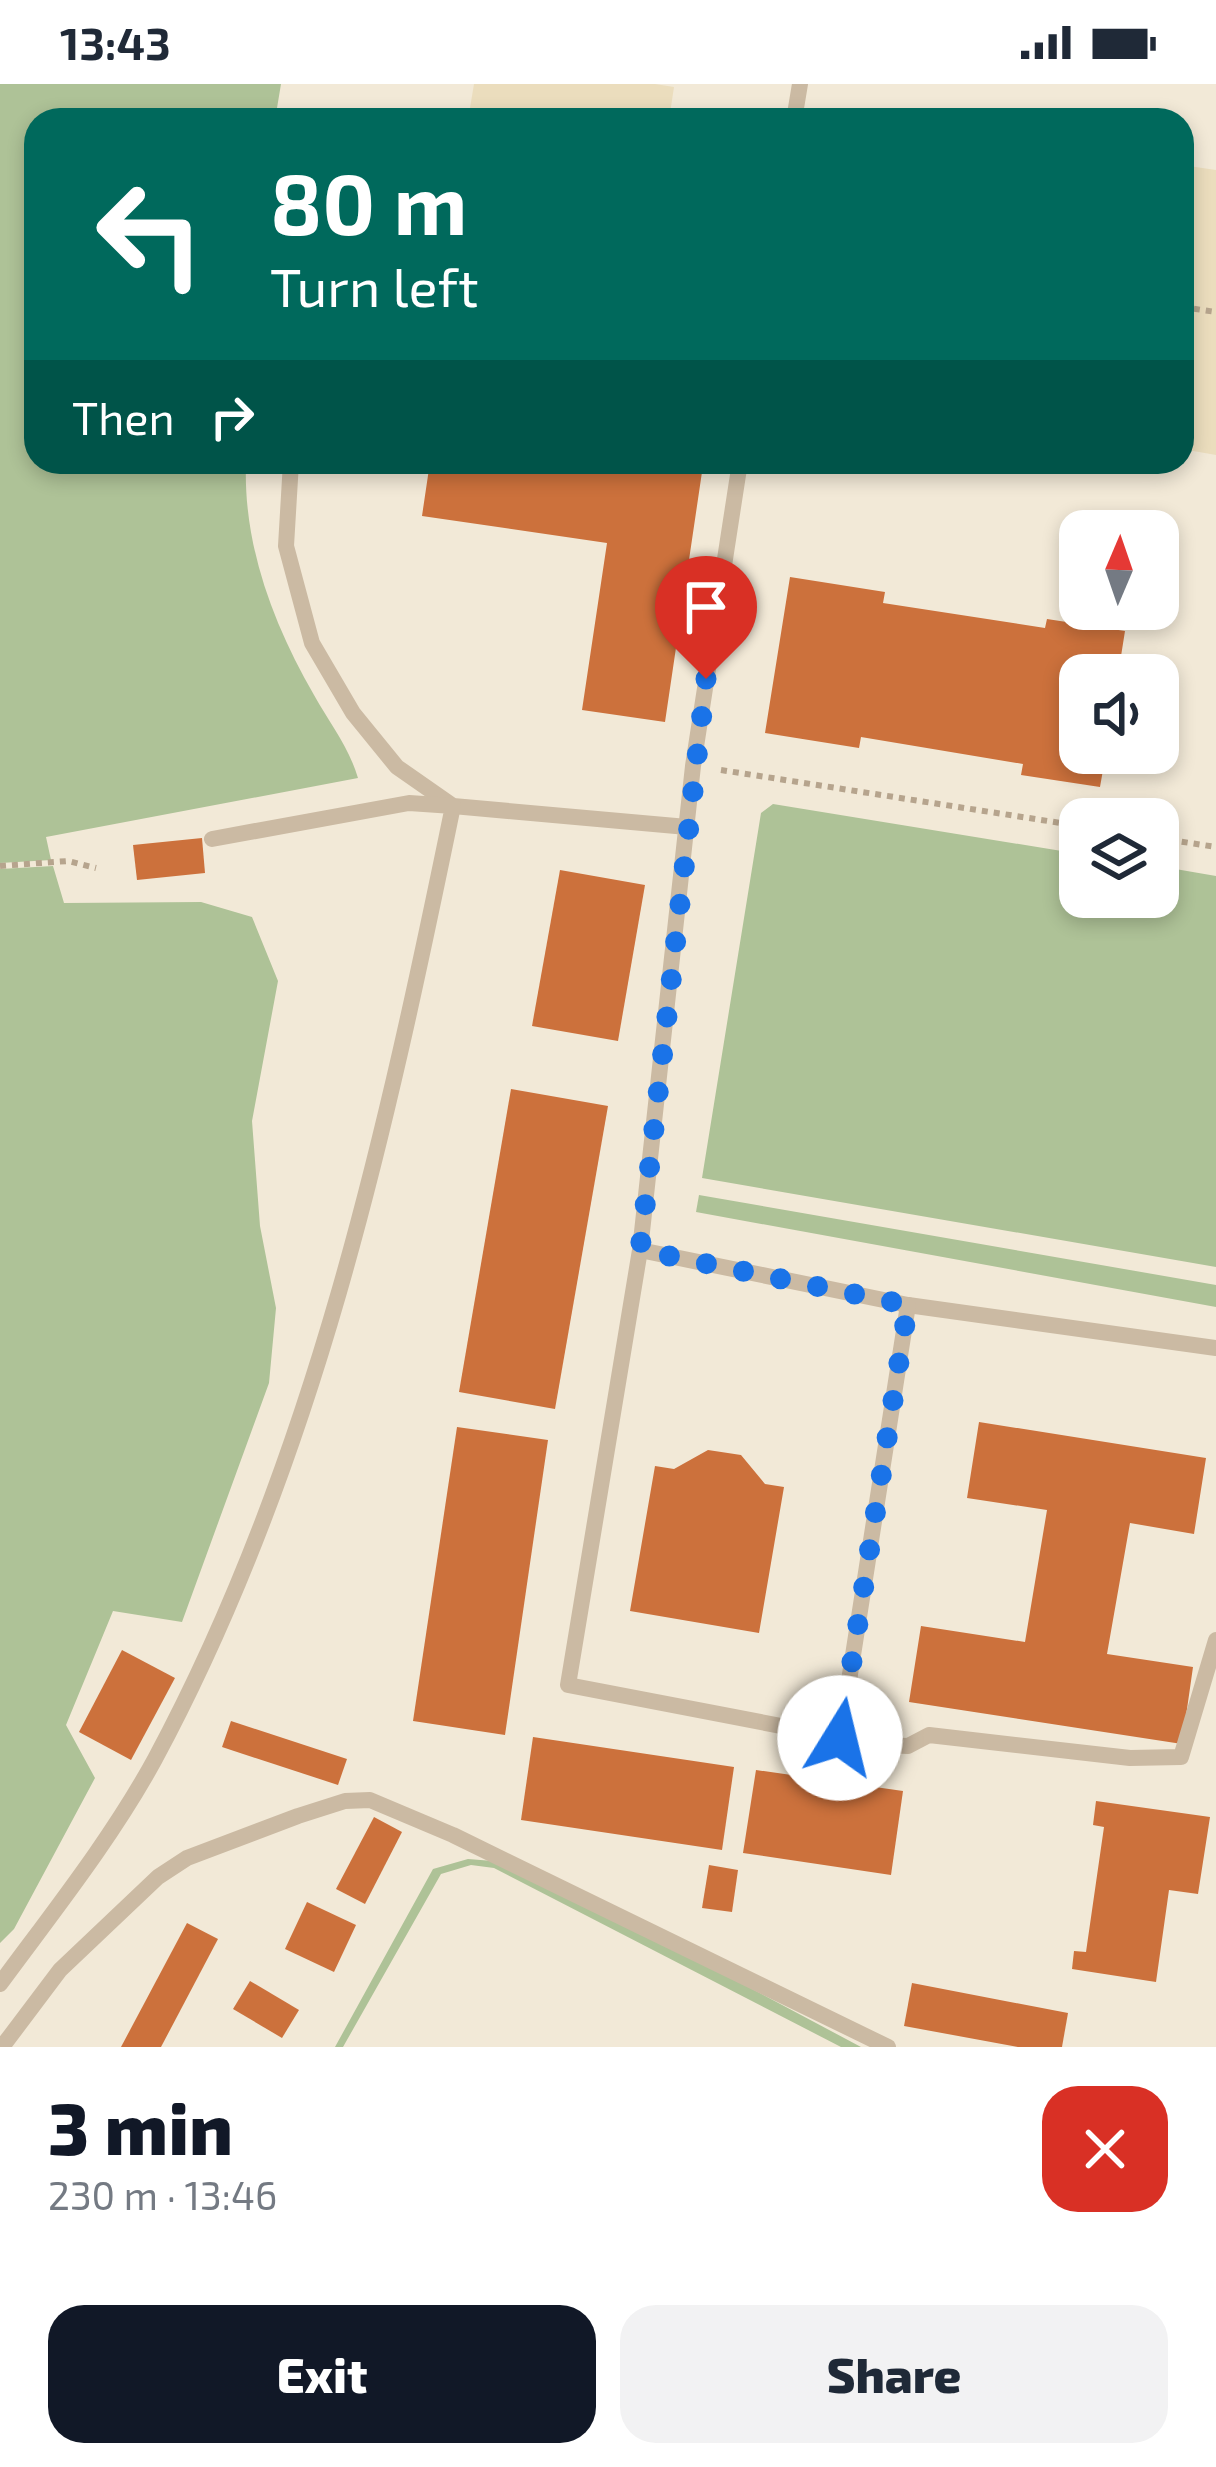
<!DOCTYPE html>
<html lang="en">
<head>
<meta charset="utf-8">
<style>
	:root { --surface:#fff; --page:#f2f2f3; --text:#1f2937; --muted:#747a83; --accent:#111827 }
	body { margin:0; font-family:"Exo 2",sans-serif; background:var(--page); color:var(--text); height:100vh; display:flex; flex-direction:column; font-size:45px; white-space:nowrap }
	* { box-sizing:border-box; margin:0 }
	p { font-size:39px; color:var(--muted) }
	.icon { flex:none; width:66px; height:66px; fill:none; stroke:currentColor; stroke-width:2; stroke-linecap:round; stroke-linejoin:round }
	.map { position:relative; height:1963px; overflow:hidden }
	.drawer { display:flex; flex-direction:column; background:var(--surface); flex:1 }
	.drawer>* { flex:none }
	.guide { position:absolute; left:24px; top:24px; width:1170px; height:366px; border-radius:36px; box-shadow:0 6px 18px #0003; background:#00695c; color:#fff; overflow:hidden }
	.needle { width:78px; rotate:2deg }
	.buttons { position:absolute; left:1059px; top:426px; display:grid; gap:24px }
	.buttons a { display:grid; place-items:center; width:120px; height:120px; border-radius:24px; background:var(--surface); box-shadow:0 6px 18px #0003; font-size:60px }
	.pin { position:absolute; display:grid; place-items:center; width:102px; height:102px; color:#fff; margin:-123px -51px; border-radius:50% 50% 50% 0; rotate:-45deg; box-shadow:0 0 12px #0007 }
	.pin .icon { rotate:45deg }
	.me { position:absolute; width:132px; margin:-66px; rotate:9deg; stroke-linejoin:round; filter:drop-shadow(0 0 9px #0008) }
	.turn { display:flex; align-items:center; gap:42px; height:252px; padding:0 48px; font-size:54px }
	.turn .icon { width:156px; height:156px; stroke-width:2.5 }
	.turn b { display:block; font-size:84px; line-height:102px }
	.then { display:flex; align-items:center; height:114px; padding:0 48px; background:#0003; gap:24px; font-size:45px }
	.round { display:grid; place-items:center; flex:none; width:126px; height:126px; border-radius:36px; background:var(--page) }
	.overview { display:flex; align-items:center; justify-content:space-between; height:204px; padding:0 48px }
	h1 { font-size:72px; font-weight:800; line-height:90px; color:var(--accent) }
	.primary-button { display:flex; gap:24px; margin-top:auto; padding:24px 48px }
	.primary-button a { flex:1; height:138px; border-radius:36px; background:var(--accent); color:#fff; font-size:48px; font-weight:800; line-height:138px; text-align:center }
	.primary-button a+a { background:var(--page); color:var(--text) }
	.status { display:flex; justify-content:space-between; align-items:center; height:84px; padding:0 60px; background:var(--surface); direction:ltr }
	.status svg { height:33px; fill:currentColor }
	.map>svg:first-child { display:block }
</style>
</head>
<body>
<div class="status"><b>13:43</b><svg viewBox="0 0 49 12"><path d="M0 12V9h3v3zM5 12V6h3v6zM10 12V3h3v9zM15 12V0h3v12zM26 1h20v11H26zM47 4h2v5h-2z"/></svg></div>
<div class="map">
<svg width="1216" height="1963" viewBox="0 0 1216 1963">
	<rect width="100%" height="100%" fill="#f2e9d7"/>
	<g fill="#aec297">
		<path d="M0,0h281l-6,36h-239v342h210c-3,83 27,162 68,233 16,29 34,50 44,83l-312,59 5,23 -51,3z"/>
		<polygon points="773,720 1080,770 1080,813 1158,813 1158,782 1216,792 1216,1183 702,1094 761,729"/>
		<polygon points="53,782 64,819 201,818 252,833 278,897 252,1037 260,1142 276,1224 269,1299 182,1538 113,1527 66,1641 95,1694 14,1845 0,1859 0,785"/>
		<polygon points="699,1111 1216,1201 1216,1223 696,1128"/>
		<polygon points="468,1775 493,1777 679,1866 861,1963 841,1963 494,1784 471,1781 441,1790 343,1963 335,1963 433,1785"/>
	</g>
	<g fill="#ebddbd">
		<polygon points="474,0 655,0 674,3 669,36 468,36"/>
		<polygon points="1182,81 1216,86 1216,371 1182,365"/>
	</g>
	<g fill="#cc713c">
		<polygon points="430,378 631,378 702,388 665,638 582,626 607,459 422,432"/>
		<polygon points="790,493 885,508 883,519 1045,544 1047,535 1125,547 1118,591 1080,591 1080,669 1106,669 1100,703 1021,691 1023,680 861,653 859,664 765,649"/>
		<polygon points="202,754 205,789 137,796 133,761"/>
		<polygon points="560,786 645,801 618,957 532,942"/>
		<polygon points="511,1005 608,1022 555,1325 459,1308"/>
		<polygon points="979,1338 1206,1374 1194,1450 1130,1439 1107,1570 1193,1583 1182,1660 909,1618 921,1542 1025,1558 1047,1426 967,1414"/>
		<polygon points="457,1343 548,1356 505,1651 413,1637"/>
		<polygon points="708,1366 741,1371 765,1400 784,1403 759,1549 630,1527 655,1382 674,1385"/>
		<polygon points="122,1566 175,1594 131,1676 79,1648"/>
		<polygon points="231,1637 347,1675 338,1701 222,1663"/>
		<polygon points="533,1653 734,1683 722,1766 521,1736"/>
		<polygon points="756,1686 903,1707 891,1791 743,1769"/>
		<polygon points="1096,1717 1210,1733 1198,1810 1169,1806 1156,1898 1072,1885 1074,1867 1086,1868 1104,1743 1093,1741"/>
		<polygon points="374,1733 402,1748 365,1820 336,1805"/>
		<polygon points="709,1781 738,1786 732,1828 702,1824"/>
		<polygon points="307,1818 356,1841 334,1888 285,1865"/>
		<polygon points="187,1839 218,1855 161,1963 121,1963"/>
		<polygon points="250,1897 299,1926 282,1954 233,1925"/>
		<polygon points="912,1899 1068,1929 1062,1963 1018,1963 904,1942"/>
	</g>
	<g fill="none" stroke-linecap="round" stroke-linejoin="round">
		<g stroke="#b6a48d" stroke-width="6" stroke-dasharray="6 6" stroke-linecap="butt">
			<polyline points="1182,223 1216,228"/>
			<polyline points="721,686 1080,742"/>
			<polyline points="1158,754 1216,763"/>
			<polyline points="0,782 68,777 96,784"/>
		</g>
		<g stroke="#cbbaa3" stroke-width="16">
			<polyline points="794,36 800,0"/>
			<polyline points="291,378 286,462 312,559 353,629 397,683 453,722 687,743"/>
			<polyline points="740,378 693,682 640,1166 568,1601 880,1661 908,1662 929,1651 1130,1674 1181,1673 1216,1556"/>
			<polyline points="640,1166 908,1221 1216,1264"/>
			<polyline points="840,1654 908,1221"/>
			<path d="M0,1900c53,-72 112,-146 155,-225 159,-296 231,-627 298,-953l-44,-3 -197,36"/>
			<polyline points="2,1963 60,1886 158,1793 187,1774 298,1732 345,1717 370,1716 453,1751 888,1963"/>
		</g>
	</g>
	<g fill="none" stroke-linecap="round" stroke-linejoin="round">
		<polyline stroke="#1a73e8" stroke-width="21" stroke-dasharray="0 37.8" points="706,595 640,1166 908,1221 840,1654"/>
	</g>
</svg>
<div class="buttons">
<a><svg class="needle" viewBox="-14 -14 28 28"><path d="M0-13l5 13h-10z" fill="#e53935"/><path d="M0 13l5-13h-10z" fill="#747a83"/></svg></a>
<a><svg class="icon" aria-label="sound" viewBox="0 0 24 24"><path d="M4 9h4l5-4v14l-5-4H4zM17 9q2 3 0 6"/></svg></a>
<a><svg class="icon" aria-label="layers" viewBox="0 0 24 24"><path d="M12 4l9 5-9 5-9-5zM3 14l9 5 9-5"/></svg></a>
</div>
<div class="pin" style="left:706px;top:595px;background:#d93025"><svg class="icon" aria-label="arrive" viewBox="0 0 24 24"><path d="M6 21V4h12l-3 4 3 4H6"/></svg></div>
<svg class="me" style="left:840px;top:1654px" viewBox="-20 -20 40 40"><circle r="19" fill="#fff"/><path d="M0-13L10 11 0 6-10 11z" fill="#1a73e8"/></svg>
<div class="guide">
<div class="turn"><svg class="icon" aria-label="left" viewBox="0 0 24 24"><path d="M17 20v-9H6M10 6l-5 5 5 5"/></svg><div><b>80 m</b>Turn left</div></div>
<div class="then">Then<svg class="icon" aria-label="right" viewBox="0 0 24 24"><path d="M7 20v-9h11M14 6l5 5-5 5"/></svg></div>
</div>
</div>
<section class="drawer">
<div class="overview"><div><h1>3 min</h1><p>230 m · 13:46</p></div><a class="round" style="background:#d93025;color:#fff"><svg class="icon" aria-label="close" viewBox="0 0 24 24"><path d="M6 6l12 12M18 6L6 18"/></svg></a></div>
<div class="primary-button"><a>Exit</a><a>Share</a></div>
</section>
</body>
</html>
